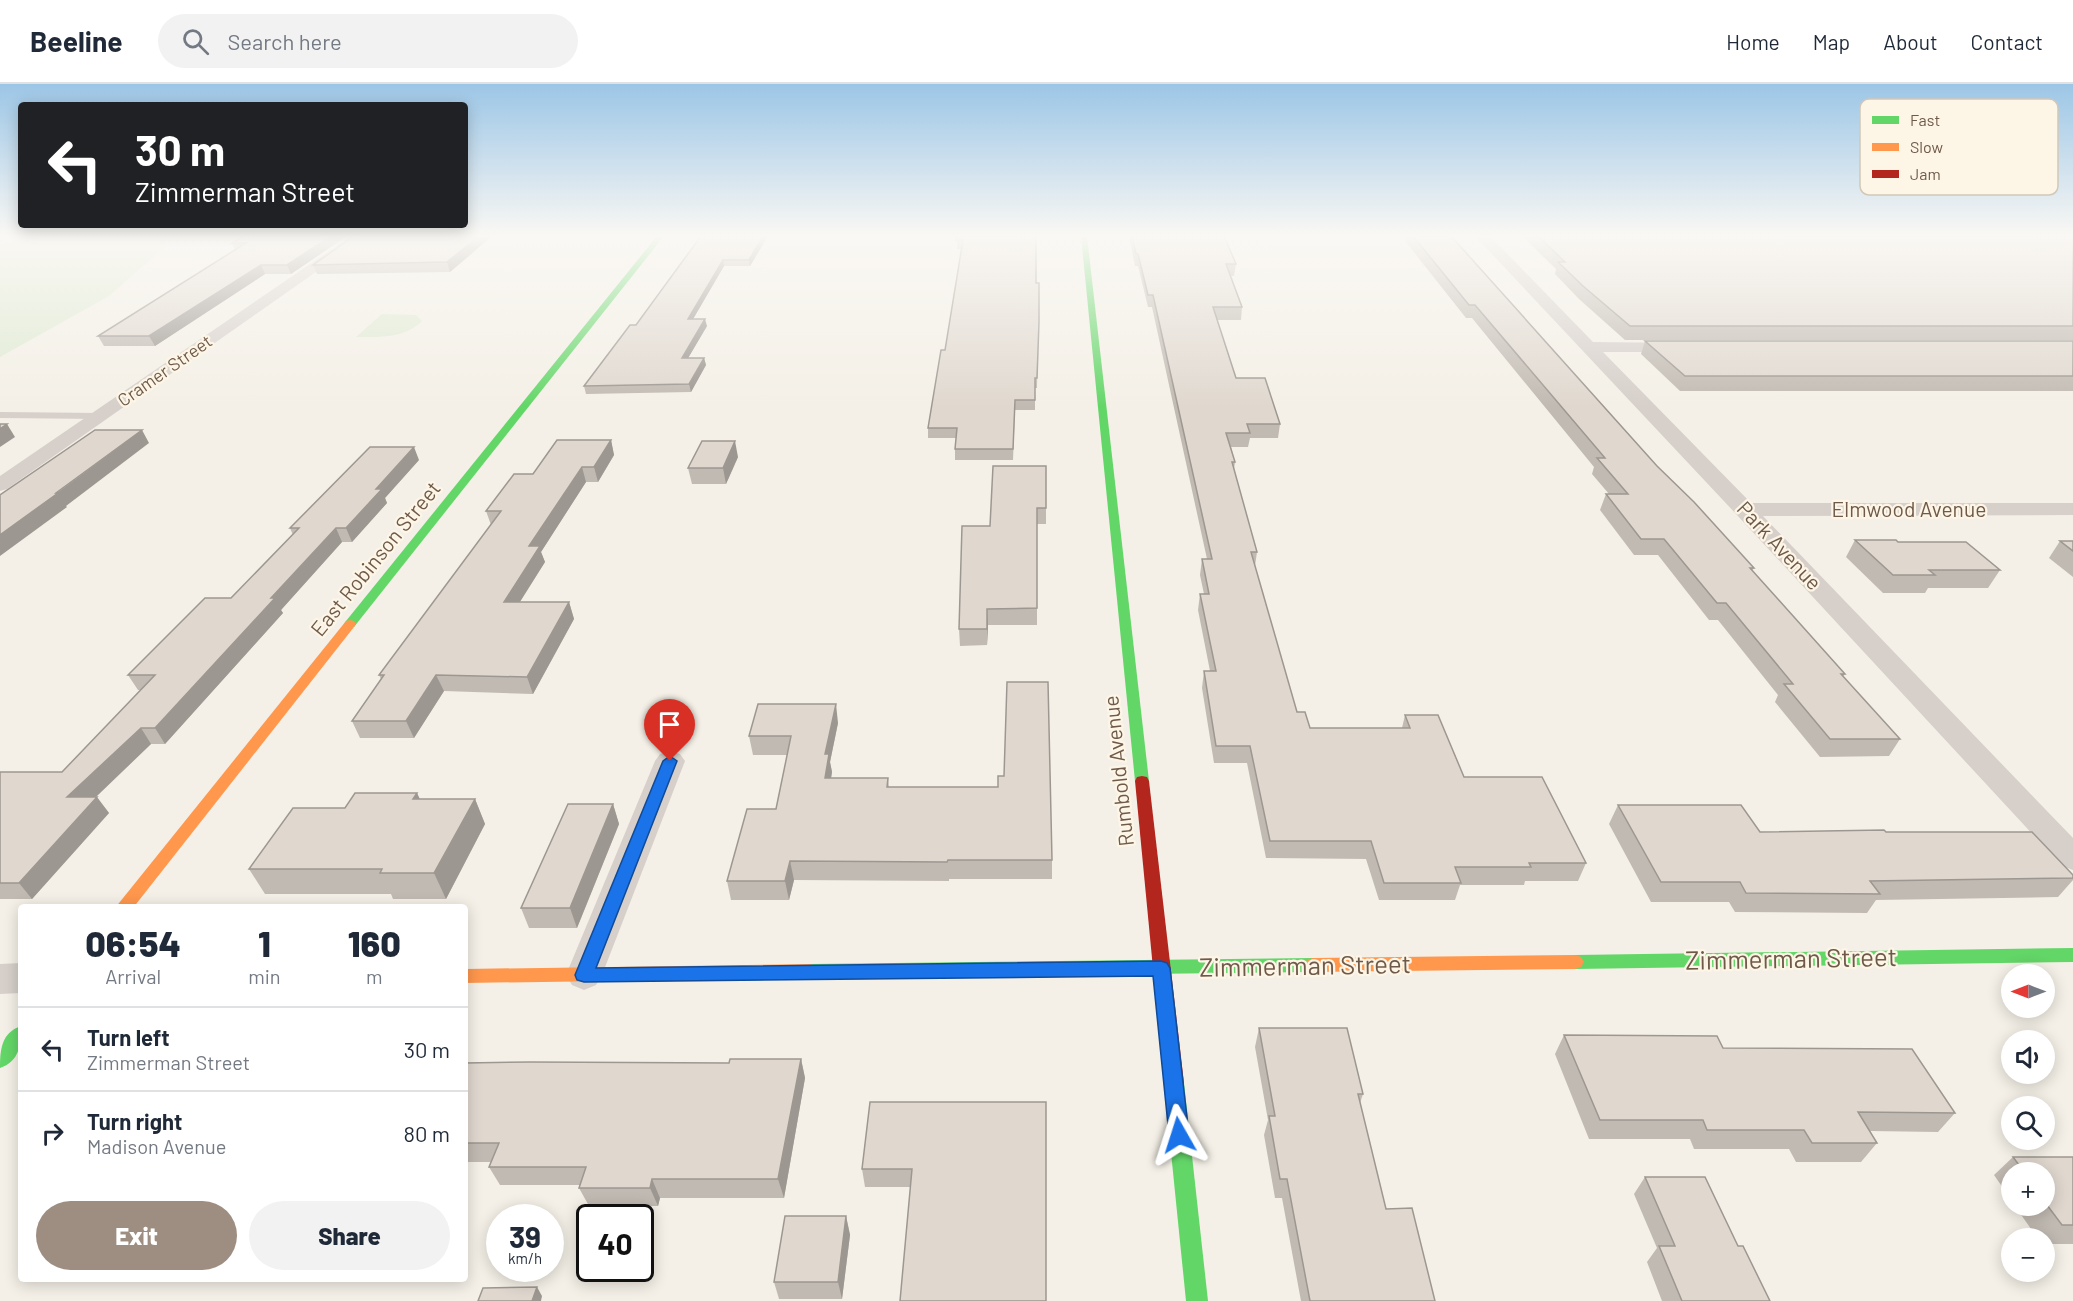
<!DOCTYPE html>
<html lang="en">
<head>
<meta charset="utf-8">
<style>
	:root { --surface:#fff; --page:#f2f2f3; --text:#1f2937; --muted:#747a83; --line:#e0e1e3; --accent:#9e8e81 }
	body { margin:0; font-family:Barlow,sans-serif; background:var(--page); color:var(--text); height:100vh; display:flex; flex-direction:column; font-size:22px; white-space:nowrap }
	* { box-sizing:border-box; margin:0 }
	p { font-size:20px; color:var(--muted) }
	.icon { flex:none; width:33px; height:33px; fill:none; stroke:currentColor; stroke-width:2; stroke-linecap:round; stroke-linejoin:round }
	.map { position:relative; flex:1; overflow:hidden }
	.side { position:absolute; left:18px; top:820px; width:450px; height:378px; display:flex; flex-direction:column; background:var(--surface); border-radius:6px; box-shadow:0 3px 15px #0003 }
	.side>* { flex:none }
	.guide { position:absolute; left:18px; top:18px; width:450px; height:126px; border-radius:6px; box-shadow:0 3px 15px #0003; background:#202124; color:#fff; overflow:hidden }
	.needle { width:39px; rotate:270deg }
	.buttons { position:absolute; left:2001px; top:880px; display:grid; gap:12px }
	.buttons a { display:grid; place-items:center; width:54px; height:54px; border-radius:50%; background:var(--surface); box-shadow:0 3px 15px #0003; font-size:30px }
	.speed { position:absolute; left:486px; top:1120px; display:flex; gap:12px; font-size:30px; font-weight:700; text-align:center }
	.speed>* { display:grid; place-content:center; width:78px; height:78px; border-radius:50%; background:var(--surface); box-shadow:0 3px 15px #0003; line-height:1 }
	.speed small { font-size:15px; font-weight:400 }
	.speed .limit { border:3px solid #111; border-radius:9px; background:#fff; color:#111 }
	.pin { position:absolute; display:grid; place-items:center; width:51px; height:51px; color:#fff; margin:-62px -26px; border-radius:50% 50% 50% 0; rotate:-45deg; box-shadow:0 0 6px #0007 }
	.pin .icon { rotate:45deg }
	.me { position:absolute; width:66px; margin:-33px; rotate:354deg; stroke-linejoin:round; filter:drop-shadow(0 0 4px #0008) }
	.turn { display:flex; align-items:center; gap:21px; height:126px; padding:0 18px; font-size:27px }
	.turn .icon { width:78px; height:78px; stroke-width:2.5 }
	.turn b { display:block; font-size:42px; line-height:51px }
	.eta { display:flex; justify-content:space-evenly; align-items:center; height:102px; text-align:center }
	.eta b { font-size:36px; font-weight:800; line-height:42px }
	.action { display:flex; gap:12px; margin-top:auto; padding:12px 18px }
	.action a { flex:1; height:69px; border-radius:36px; background:var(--accent); color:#fff; font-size:24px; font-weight:800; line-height:69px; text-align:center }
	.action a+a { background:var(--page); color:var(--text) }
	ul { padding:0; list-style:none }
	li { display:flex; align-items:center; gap:18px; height:84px; padding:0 18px; border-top:2px solid var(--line) }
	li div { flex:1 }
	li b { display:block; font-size:22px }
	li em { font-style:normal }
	header { display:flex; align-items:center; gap:36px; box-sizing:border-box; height:84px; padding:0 30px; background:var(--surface); border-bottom:2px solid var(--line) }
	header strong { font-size:28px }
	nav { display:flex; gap:33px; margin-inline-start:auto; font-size:21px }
	.search { width:420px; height:54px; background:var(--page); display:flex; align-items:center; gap:15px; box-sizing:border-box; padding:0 21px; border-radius:33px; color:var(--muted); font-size:22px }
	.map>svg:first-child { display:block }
</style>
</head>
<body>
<header>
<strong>Beeline</strong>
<div class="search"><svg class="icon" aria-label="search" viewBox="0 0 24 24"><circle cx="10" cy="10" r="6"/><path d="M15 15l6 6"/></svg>Search here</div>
<nav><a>Home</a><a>Map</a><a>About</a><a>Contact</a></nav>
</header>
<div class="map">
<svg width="2073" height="1217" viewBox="0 0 2073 1217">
	<rect width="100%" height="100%" fill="#f4f0e7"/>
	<g fill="#dfead3">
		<polygon points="26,152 177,152 109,212 0,273 0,161"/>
		<path d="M382,230l34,1 6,6c-19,18 -41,16 -66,16z"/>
	</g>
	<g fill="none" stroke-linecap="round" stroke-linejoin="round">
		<polygon fill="#d6cfca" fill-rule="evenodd" points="0,328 101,329 106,332 101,335 0,334"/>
		<g fill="#d6cfca" fill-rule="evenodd">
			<polygon points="351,152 367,152 7,405 0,407 0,392"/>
			<polygon points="1475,152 1490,152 1593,258 1685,259 1687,263 1679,268 1603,268 1751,419 2073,419 2073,431 1763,432 2073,754 2073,786 2062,782 1737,431"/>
			<polygon points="670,667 680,670 685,677 602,891 596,901 584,906 572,901 566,891 655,677 660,670"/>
			<polygon points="21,879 21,909 0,910 0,880"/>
		</g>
		<g fill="#63d668" fill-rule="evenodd">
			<polygon points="657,152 664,152 354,543 346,543 344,540 346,537"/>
			<polygon points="1081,152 1087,152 1149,697 1147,701 1137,701 1135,697"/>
			<polygon points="2073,864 2073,878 1575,885 1569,883 1566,878 1569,873 1575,871"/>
			<polygon points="1313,874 1319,876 1322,881 1319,886 1313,888 810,894 804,892 801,887 804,882 810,880"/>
			<path d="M21,942c0,18 -1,35 -21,42 0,-18 1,-35 21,-42z"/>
			<polygon points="1174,990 1181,993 1184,999 1208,1217 1186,1217 1164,999 1167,993"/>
		</g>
		<g fill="#ff974d" fill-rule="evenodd">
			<polygon points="350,536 354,537 356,540 354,543 133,824 115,824 346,537"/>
			<polygon points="1575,871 1581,873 1584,878 1581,883 1575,885 1313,888 1307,886 1304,881 1307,876 1313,874"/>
			<polygon points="810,880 816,882 819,887 816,892 810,894 465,899 465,885"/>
		</g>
		<polygon fill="#b3261e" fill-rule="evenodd" points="1142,692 1147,693 1149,697 1184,999 1181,1005 1174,1008 1167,1005 1164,999 1135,697 1137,693"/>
	</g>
	<g fill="#c1bab2">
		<polygon points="244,152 347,152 291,190 265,190 155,262 104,262 98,252 235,166 232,159"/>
		<polygon points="354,152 492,152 450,188 317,190 313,181"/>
		<polygon points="701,152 768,152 750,182 724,182 693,235 707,242 688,274 704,274 706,281 691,308 586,310 584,302 636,241"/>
		<polygon points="957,152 1036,199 1039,199 1037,304 1035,304 1035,326 1015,326 1013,376 955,376 955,365 956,354 928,354 928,344 945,266 961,165 957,165"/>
		<polygon points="1129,152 1224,152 1236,180 1234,192 1230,192 1242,223 1241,236 1217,236 1236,294 1280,340 1278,354 1250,354 1248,363 1231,363 1235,378 1234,385 1257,468 1255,482 1297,628 1310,644 1402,644 1405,631 1464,693 1586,779 1578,797 1525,797 1524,801 1460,801 1455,816 1379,816 1366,775 1266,774 1247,679 1214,679 1202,604 1204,587 1210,587 1198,526 1200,510 1204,510 1200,491 1202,475 1207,475 1152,223 1148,223 1138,182 1135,182"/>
		<polygon points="1406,152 1451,152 1657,382 1754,484 1752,487 1845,590 1843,593 1900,655 1889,672 1820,673 1775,618 1778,611 1718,536 1709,536 1658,471 1634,471 1600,426 1606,410 1609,410 1592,390 1594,383 1472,234 1466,234 1405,157"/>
		<polygon points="1522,152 2073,152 2073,256 1625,256 1579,215 1555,190 1556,185"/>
		<polygon points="1645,257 2073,257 2073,307 1680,307 1641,270"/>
		<polygon points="611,356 614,371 598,398 586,398 541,468 545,478 520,518 569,518 574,535 533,610 444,607 414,654 360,654 352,637 381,595 379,591 491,441 486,427 533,390"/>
		<polygon points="738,373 726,400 692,400 688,384"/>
		<polygon points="419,376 385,414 387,419 352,458 342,458 281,526 283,529 165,660 151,660 96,713 109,729 32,815 0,815 0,688 62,688 141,606 138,606 128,591 231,514 293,451 290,444"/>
		<polygon points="1046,382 1046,440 1037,440 1037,541 988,541 987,561 960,562 959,545 990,442"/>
		<polygon points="1855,456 1898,458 2000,486 1988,504 1928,504 1925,509 1883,509 1846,473"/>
		<polygon points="2060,457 2073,457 2073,493 2049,474"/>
		<polygon points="838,639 830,678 832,688 831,694 888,694 889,703 1052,776 1052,795 949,795 949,797 794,796 789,816 731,816 727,797 776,725 787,671 753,671 749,652"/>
		<polygon points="417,709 419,715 475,715 485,740 446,815 393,815 391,810 265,810 249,785 345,724"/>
		<polygon points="613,720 619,740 577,844 529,844 521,824"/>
		<polygon points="1618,721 1760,748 1886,748 2073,791 2073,796 2058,813 1876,816 1867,829 1735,828 1729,818 1651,818 1609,740"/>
		<polygon points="1259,944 1363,1010 1360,1019 1386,1125 1435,1217 1301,1217 1282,1114 1275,1114 1264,1051 1268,1036 1255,963"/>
		<polygon points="1564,951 1723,964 1955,1029 1938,1048 1870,1047 1877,1059 1861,1078 1796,1078 1789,1065 1694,1065 1690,1055 1589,1055 1555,970"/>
		<polygon points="801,975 805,994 784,1114 660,1114 658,1122 589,1122 579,1104 580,1101 500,1101 489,1083 491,1078 465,1078 465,979 729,979"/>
		<polygon points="870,1018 1046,1217 910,1103 865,1103 862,1085"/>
		<polygon points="2013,1073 2073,1073 2073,1160 2044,1160 2044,1155 2038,1155 2015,1122 2044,1122 2044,1089 2012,1089 2012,1117 1994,1091"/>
		<polygon points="1645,1093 1738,1162 1770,1217 1662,1217 1647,1178 1657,1164 1634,1110"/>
		<polygon points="846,1132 850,1151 842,1215 779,1215 774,1198"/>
	</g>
	<g fill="#9d9791">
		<polygon points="331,152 347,152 291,190 287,181"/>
		<polygon points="479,152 492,152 450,188 447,178"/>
		<polygon points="763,152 768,152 750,182 749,176"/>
		<polygon points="723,176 724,182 689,242 688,235"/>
		<polygon points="261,181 265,190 155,262 149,252"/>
		<polygon points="705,235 707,242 684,281 682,274"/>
		<polygon points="704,274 706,281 691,308 689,300"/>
		<polygon points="7,340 15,353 0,363 0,345"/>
		<polygon points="142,346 149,359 66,422 67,423 0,472 0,451"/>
		<polygon points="611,356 614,371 598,398 594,383"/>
		<polygon points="735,357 738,373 726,400 723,384"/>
		<polygon points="414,363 419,376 385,414 387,419 352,458 346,444 376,405"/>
		<polygon points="582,383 586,398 541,468 545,478 509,535 504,518 529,462"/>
		<polygon points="336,444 342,458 281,526 283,529 165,660 155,644 271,514"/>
		<polygon points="569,518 574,535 533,610 527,593"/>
		<polygon points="987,525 988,541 987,561"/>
		<polygon points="436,591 444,607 414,654 406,637"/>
		<polygon points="836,620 838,639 830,678 832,688 828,713 825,694 825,670"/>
		<polygon points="141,644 151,660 79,729 67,713"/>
		<polygon points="417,709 429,734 413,715"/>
		<polygon points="97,713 109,729 32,815 19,799"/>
		<polygon points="475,715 485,740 446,815 434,789"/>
		<polygon points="613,720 619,740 577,844 570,824"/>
		<polygon points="790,777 794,796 789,816 785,797"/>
		<polygon points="801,975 805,994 784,1114 778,1095"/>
		<polygon points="652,1095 660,1114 658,1122 650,1104"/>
		<polygon points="846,1132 850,1151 842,1215 838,1198"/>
		<polygon points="537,1203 542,1212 541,1217 532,1217"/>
	</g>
	<g fill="#e0d8cf" stroke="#9d9791" stroke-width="1.5">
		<polygon points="244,152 331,152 287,181 261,181 149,252 98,252 246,159 232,159"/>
		<polygon points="354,152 479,152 447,178 313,181"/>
		<polygon points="701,152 763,152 749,176 723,176 688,235 705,235 682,274 704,274 689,300 584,302 630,241 636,241"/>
		<polygon points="957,152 1036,152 1036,199 1039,199 1039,238 1037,294 1035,294 1035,316 1015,316 1013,365 955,365 957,344 928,344 941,266 945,266 963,156 956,156"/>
		<polygon points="1132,152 1224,152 1236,180 1226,180 1242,223 1213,223 1236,294 1265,294 1280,340 1247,340 1250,349 1226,349 1235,378 1232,378 1257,468 1251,468 1297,628 1305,628 1310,644 1410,644 1405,631 1438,631 1464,693 1542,693 1586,779 1529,779 1531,783 1455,783 1461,799 1384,799 1371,757 1270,757 1250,662 1216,662 1204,587 1216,587 1200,510 1209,510 1202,475 1212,475 1153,211 1148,211 1138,170 1136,170"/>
		<polygon points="1413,152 1451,152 1657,382 1694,418 1754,484 1750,484 1845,590 1841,590 1900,655 1830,655 1784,600 1793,600 1726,519 1717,519 1664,455 1641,455 1606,410 1628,410 1597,374 1605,374 1475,221 1469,221"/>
		<polygon points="1538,152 2073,152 2073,242 1630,242 1583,202 1558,178 1565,178"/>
		<polygon points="1645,257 2073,257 2073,292 1685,292"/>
		<polygon points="0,340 7,340 0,345"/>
		<polygon points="95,346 142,346 56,409 58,409 0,451 0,411"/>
		<polygon points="557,356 611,356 594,383 582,383 529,462 540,462 504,518 569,518 527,593 436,591 406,637 352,637 384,591 379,591 501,427 486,427 514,390 533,390"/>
		<polygon points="702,357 735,357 723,384 688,384"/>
		<polygon points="370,363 414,363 376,405 382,405 346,444 336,444 271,514 275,514 155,644 141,644 67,713 97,713 19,799 0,799 0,688 62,688 155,591 128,591 205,514 231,514 299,444 290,444"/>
		<polygon points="993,382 1046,382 1046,424 1037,424 1037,524 987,525 987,545 959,545 962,442 990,442"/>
		<polygon points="1855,456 1896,456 1898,458 1966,458 2000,486 1929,486 1935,491 1893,491"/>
		<polygon points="2060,457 2073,457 2073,467"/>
		<polygon points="1007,598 1048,598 1052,776 948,776 947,778 790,777 785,797 727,797 747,725 776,725 791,652 749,652 758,620 836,620 825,670 829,670 825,694 888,694 887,703 998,703 998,692 1004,692"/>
		<polygon points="355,709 417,709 413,715 475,715 434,789 380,789 382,785 249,785 293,724 345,724"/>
		<polygon points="568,720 613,720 570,824 521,824"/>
		<polygon points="1618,721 1741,721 1760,748 1884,746 1886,748 2032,748 2073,791 2073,794 1870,797 1880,810 1746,809 1740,798 1661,798"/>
		<polygon points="1259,944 1347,944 1363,1010 1358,1010 1386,1125 1412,1124 1435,1217 1310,1217 1287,1095 1280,1095 1269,1032 1275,1032"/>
		<polygon points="1564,951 1717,952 1723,964 1912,965 1955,1029 1858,1028 1877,1059 1812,1059 1804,1046 1707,1046 1703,1036 1600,1036"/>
		<polygon points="730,975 801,975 778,1095 652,1095 650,1104 579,1104 586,1083 489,1083 499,1059 465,1059 465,979 530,978 729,979"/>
		<polygon points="870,1018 1046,1018 1046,1217 900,1217 912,1085 862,1085"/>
		<polygon points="2013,1073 2073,1073 2073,1141 2062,1141 2044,1117 2044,1089 2025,1089"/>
		<polygon points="1645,1093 1705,1093 1738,1162 1743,1162 1770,1217 1682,1217 1659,1162 1675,1162"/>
		<polygon points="785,1132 846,1132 838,1198 774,1198"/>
		<polygon points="537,1203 532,1217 478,1217 483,1204"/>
	</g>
	<linearGradient id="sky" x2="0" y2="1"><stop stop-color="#9cc6e6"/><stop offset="0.47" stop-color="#faf8f4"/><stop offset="1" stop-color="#faf8f4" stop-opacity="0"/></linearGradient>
	<rect width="2073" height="323" fill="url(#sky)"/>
	<polygon fill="#1a73e8" stroke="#114b97" stroke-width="1.5" points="670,672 677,677 596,884 1161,877 1167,879 1170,884 1189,1051 1186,1057 1179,1060 1172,1057 1169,1051 1153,892 584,898 577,896 575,891 663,677"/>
	<g text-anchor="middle" stroke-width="4.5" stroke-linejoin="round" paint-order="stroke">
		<g font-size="18" fill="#6f5a4a" stroke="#fdf6e7">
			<text transform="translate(165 287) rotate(-35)" y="6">Cramer Street</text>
		</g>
		<g font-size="21" fill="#6f5a4a" stroke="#fdf6e7">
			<text x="1909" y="433">Elmwood Avenue</text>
			<text transform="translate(1779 462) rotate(47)" y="7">Park Avenue</text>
			<text transform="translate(376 475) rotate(-51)" y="7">East Robinson Street</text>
			<text transform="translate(1119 687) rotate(-96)" y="7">Rumbold Avenue</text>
		</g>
		<g font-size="26" fill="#6f5a4a" stroke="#fdf6e7">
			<text transform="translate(1791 875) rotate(-1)" y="9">Zimmerman Street</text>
			<text transform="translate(1305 882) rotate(-1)" y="9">Zimmerman Street</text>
		</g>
	</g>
	<rect x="1860" y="15" width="198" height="96" rx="9" fill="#fdf6e7" stroke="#d2c7b8" stroke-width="1.5"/>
	<rect x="1872" y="32" width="27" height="8" fill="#63d668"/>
	<rect x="1872" y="59" width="27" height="8" fill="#ff974d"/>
	<rect x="1872" y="86" width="27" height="8" fill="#b3261e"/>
	<g font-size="16" fill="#6f5a4a">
		<text x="1910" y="42">Fast</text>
		<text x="1910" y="69">Slow</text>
		<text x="1910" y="96">Jam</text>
	</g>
</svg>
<div class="buttons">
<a><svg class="needle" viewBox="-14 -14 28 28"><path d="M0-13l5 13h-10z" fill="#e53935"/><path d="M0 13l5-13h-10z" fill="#747a83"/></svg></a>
<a><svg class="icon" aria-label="sound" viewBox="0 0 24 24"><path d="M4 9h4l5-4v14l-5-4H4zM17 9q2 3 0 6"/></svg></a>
<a><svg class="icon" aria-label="search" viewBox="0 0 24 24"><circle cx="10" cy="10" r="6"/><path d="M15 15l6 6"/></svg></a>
<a>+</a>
<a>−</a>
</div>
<div class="speed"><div>39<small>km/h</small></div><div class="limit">40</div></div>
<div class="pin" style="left:670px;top:677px;background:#d93025"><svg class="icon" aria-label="arrive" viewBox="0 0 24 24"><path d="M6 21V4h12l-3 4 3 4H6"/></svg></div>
<svg class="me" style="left:1179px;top:1051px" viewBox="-20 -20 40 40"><path d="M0-17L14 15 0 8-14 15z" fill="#1a73e8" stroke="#fff" stroke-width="4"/></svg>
<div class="guide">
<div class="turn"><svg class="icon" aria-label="left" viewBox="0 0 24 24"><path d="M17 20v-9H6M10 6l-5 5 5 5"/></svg><div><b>30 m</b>Zimmerman Street</div></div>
</div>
<section class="side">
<div class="eta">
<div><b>06:54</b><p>Arrival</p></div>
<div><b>1</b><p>min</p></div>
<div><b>160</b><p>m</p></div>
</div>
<ul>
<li><svg class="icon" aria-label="left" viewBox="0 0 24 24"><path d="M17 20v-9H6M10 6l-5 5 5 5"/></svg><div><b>Turn left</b><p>Zimmerman Street</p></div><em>30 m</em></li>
<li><svg class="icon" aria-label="right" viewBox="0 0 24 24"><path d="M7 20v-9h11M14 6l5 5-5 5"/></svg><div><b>Turn right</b><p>Madison Avenue</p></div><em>80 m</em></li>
</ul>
<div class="action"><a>Exit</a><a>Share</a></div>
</section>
</div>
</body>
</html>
